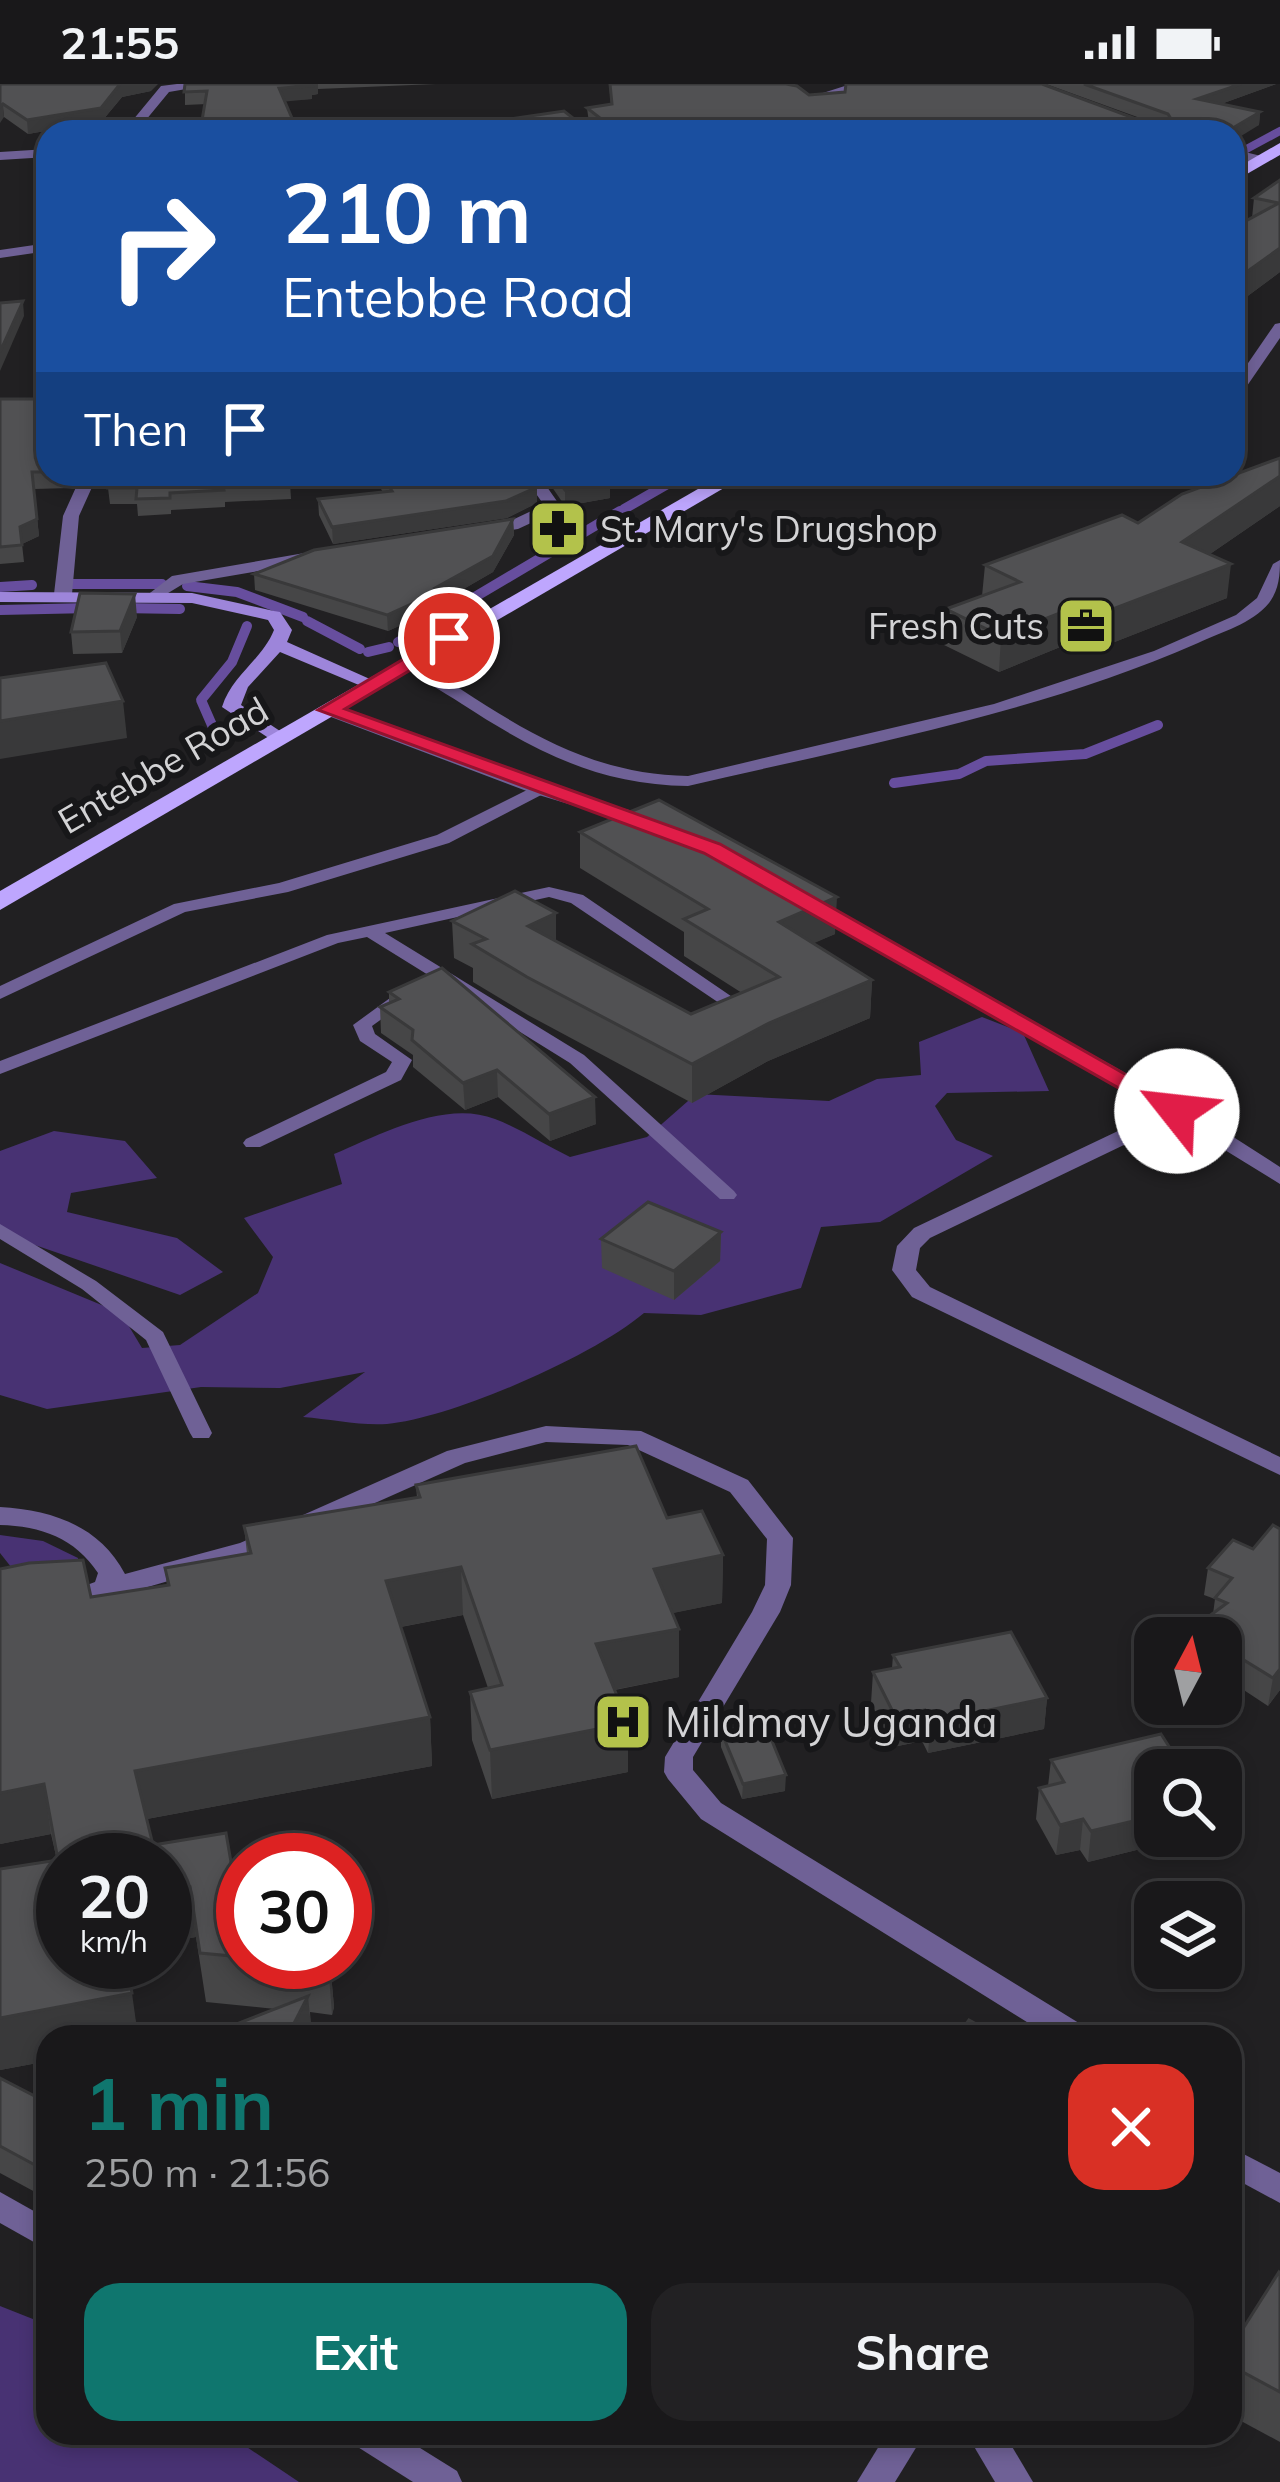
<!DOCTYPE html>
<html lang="en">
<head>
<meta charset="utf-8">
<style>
	:root { --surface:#19181a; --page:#222123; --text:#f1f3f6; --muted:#9fa0a2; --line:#373739; --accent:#0f766e }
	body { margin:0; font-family:Mulish,sans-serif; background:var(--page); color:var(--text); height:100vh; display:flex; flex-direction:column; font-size:45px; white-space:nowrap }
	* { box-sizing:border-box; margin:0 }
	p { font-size:39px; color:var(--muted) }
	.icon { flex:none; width:66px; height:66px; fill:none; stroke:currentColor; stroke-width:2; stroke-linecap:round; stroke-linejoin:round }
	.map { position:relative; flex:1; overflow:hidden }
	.side { position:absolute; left:36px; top:1941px; width:1206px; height:420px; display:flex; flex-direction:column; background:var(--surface); border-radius:36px; box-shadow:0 6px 18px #0003,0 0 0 3px var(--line) }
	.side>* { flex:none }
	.guide { position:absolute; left:36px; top:36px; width:1209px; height:366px; border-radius:36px; box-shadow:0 6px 18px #0003,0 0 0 3px var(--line); background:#1a4fa0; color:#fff; overflow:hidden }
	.needle { width:78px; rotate:7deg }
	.tools { position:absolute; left:1134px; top:1533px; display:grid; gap:24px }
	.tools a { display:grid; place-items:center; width:108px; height:108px; border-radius:24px; background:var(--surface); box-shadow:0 6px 18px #0003,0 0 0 3px var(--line); font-size:60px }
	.speed { position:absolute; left:36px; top:1749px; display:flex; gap:24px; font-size:60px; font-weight:700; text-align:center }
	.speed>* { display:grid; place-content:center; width:156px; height:156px; border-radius:50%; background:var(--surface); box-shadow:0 6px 18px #0003,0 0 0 3px var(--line); line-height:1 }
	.speed small { font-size:30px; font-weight:400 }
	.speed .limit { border:18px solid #d22; background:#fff; color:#111 }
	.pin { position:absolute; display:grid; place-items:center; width:102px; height:102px; color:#fff; margin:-51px; border:6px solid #fff; border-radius:50%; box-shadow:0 3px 12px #0007 }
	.me { position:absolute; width:132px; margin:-66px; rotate:299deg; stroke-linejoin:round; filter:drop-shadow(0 0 9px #0008) }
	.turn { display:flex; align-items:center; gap:42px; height:252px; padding:0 48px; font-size:54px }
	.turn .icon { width:156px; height:156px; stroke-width:2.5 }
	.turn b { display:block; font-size:84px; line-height:102px }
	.then { display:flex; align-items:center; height:114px; padding:0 48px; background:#0003; gap:24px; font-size:45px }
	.round { display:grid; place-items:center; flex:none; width:126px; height:126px; border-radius:36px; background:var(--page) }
	.head { display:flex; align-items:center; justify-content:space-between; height:204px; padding:0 48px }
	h1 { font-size:72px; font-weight:700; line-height:90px; color:var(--accent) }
	.cta { display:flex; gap:24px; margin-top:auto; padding:24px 48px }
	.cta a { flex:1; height:138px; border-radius:36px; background:var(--accent); color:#fff; font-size:48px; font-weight:700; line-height:138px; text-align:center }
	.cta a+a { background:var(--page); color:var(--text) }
	.status { display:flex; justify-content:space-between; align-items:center; height:84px; padding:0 60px; background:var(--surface); direction:ltr }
	.status svg { height:33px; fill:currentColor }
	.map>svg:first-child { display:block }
</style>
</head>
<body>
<div class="status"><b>21:55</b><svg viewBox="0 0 49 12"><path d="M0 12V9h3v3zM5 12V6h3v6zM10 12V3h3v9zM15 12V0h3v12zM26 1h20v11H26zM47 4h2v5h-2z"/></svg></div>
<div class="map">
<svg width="1280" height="2398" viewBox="0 0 1280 2398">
	<rect width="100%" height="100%" fill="#212022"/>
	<g fill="#483273">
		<path d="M982,933l41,16 26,58 -102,2 -12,13 21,34 37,16 -113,66 -59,5 -20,61 -100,27 -57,-2c-49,42 -191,105 -257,111 -26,2 -57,-5 -84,-7l62,-45 -85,16 -79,-1 -154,22 -47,-14v-132l121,50 21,35 38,-3 78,-52 15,-36 -29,-39 98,-34 -8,-30c45,-19 111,-55 161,-35 26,10 50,26 75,38l77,-20 49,-43 133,7 48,-22 44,-4 -2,-33z"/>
		<polygon points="54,1047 125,1057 157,1094 71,1109 67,1128 177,1154 223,1188 180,1211 0,1149 0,1067"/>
		<polygon points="0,1451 43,1457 78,1474 79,1489 15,1488 0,1469"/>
		<polygon points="0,2222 48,2241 48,2349 226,2349 299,2398 0,2398"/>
	</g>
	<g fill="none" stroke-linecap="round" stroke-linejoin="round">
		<polyline stroke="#674e9e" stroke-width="8" points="1241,68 1280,47"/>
		<g stroke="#674e9e" stroke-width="10">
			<polyline points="624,425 685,390"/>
			<polyline points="70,500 162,500"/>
			<polyline points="187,502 237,508 303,533"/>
			<polyline points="0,503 32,501"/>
			<polyline points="119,524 180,525"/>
			<polyline points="0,526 91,524"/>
			<polyline points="436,536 620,427"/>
			<polyline points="307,537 360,565"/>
			<polyline points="398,558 432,539"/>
			<polyline points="368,568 389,563"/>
			<polyline points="215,648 201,616 232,578 247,542"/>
			<polyline points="894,699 959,690 986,677 1085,670 1158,641"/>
		</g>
		<g fill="#6f6196" fill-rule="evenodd">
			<path d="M1280,476c0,15 -1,30 -11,43 -17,21 -48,29 -71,40 -162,71 -339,103 -510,143 -89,-1 -152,-34 -226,-82 -20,-13 -44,-26 -62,-42l8,-5 6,2c90,57 162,115 274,117l306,-72 160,-53 82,-36 21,-17 16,-34z"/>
			<polygon points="539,700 545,701 545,709 449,759 288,808 185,828 0,915 0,902 174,820 279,799 437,751"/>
			<polygon points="549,803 583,811 744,921 735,927 728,925 571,819 549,813 385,849 584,971 734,1107 737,1111 734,1115 720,1115 570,979 367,853 338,859 0,990 0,977 327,851"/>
			<polygon points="401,906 410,912 408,916 372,942 375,950 412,976 401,996 260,1063 246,1063 243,1059 246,1055 386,988 392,978 360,957 353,941"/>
			<polygon points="0,1140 96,1197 163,1248 212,1349 209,1354 193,1354 190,1349 146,1256 82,1205 0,1155"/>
		</g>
		<g fill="#6f6196" fill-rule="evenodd">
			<polygon points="177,0 215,0 169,8 136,48 123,48 161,2"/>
			<polygon points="851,0 871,0 807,20 801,16"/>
			<polygon points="48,65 48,73 0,76 0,68"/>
			<polygon points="1233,65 1265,73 1266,76 1260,80 1233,73"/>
			<polygon points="48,159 48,167 0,174 0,166"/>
			<polygon points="1280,239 1280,254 1238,315 1233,317 1233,301 1275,240"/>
			<polygon points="82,390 98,390 79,432 72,510 63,515 54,510 63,432"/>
			<polygon points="522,390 538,390 561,423 559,426 518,445 475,451 475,443 508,438 544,421"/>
			<polygon points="316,467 322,468 322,476 183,500 155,517 146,512 172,492"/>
			<polygon points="329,621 546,701 662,736 665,740 655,746 532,709 323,630 323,622"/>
			<polygon points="808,813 1185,1022 1280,1083 1280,1100 1176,1036 930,1154 920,1164 916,1186 930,1203 1280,1373 1280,1391 912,1213 892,1186 897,1162 914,1144 1160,1027 801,823 798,819"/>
			<path d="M546,1342l95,5 107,49 45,58 -2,47 -11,27 -87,145v13l28,33 366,225 5,9h-41l-350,-218 -33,-40 -4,-7 1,-15 87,-145 13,-27 2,-46 -37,-47 -102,-47 -82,-3 -81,21 -207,92 -179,52 -38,1 -41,-13v-19c35,10 59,20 95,6l3,-9c-23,-35 -57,-47 -98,-48v-18c52,3 100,19 125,67l115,-31 207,-92z"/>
			<polygon points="1230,2063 1280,2089 1280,2119 1230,2092"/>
			<polygon points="0,2108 48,2135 48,2166 0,2139"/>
			<polygon points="348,2349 396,2349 457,2387 462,2398 413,2398 353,2360"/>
			<polygon points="887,2349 925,2349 895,2398 857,2398"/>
			<polygon points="966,2349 1004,2349 1033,2398 995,2398"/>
		</g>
		<path fill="#9d85da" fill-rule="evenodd" d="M0,508l192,1 82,18 6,1 12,18 -5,12 94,42 -3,4h-12l-86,-36 -32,35 -7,18 45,30 2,4 -9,6 -57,-38c10,-32 40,-47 52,-77l-6,-10 -76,-17 -192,-1z"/>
		<g fill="#bea6fe" fill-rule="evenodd">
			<polygon points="1280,59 1280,71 1233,98 1233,86"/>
			<polygon points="724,390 748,390 0,826 0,807"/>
		</g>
	</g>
	<g fill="#464647">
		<polygon points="0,0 151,7 122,13 102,37 28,50 4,33"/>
		<polygon points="185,0 436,0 318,5 318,10 312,11 312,15 185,21"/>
		<polygon points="609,0 786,0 809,11 1147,39 1151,38 1046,0 1276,0 1221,20 1260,28 1259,41 1233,48 455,48 454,43 589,39 587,24 611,21"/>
		<polygon points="1280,96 1280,188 1245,214 1233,210 1233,144 1252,134 1254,114"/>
		<polygon points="0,315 48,315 48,390 79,390 71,404 34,405 39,452 22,460 24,478 0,480"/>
		<polygon points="1280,374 1280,422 1210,470 1227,514 1089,568 1070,559 999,588 944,561 946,525 982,512 985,481 1138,439"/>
		<polygon points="95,390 282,390 290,399 291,415 225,418 225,423 171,426 171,430 138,432 137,420 110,420 108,404 97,404"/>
		<polygon points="371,390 528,390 537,403 537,419 507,434 333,460 319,431 318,415 383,408"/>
		<polygon points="543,390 601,390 610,414 565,422"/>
		<polygon points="513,435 514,451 493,488 441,518 441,523 388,547 255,506 254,490"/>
		<polygon points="137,533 122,569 73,570 71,548"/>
		<polygon points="580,748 835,850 813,859 872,896 870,934 768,977 692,1019 528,931 473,898 473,884 454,874 452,837 691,930 742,909 684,872 684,848 580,784"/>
		<polygon points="389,908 596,1040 550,1057 498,1013 465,1026 413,983 413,971 381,949 380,923 389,919"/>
		<polygon points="721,1148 720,1177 674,1216 602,1184 601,1155"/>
		<polygon points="416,1401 667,1434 723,1471 722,1519 672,1529 679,1593 615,1606 628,1688 492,1715 472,1656 470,1608 488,1604 463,1531 401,1543 430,1633 432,1682 147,1735 153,1761 243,1837 243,1878 330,1878 334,1923 332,1931 310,1928 311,1943 306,1953 220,1953 275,1925 206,1918 196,1853 165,1858 165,1776 63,1776 126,1878 138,1953 48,1953 48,1977 0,1986 0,1785 57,1776 51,1750 0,1760 91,1513 167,1502 165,1484 247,1470 244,1442 417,1414"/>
		<polygon points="1280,1445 1280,1606 1268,1622 1221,1591 1221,1554 1192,1554 1193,1544 1213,1530 1215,1515 1204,1511 1208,1484 1253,1465"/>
		<polygon points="893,1571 1047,1614 1044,1645 928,1669 922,1657 893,1663 871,1619 873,1588 892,1584"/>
		<polygon points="721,1647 785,1707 742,1715 721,1663"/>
		<polygon points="1051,1676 1155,1752 1193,1752 1088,1778 1080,1766 1056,1771 1036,1735 1039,1704 1048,1702"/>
		<polygon points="0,1994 48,2019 48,2115 0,2089"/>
		<polygon points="1280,2189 1280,2358 1230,2331 1230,2265"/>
	</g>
	<g fill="#39393a">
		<polygon points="120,0 158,0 151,7 122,13 102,37 28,50 27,36"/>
		<polygon points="309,0 318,0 318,10 312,11 312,15 280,18 279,4"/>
		<polygon points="1241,0 1276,0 1196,29 1197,15"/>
		<polygon points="3,20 4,33 0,39 0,23"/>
		<polygon points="1260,28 1259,41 1233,57 1233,48 1226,48"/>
		<polygon points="1280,164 1280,188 1245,214 1248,187"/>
		<polygon points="23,217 24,232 0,287 0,268"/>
		<polygon points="32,388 39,452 22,460 20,443"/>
		<polygon points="69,390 79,390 71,404"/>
		<polygon points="1280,392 1280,422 1178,492 1182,458"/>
		<polygon points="610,398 610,414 565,422 565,406"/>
		<polygon points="537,403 537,419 507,434 333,460 332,443"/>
		<polygon points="513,435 514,451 493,488 441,518 441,523 388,547 387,531 435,504"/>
		<polygon points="1231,480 1227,514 1089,568 1092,533"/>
		<polygon points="135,510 137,533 122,569 120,547"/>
		<polygon points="1073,524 1070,559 999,588 1001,552"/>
		<polygon points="123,617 127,654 0,675 0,637"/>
		<polygon points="837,813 835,850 778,875 779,838"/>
		<polygon points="556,829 556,867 528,842"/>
		<polygon points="872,896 870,934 768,977 692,1019 692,980 769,939"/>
		<polygon points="497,986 498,1013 465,1026 463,999"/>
		<polygon points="595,1013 596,1040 550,1057 549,1030"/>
		<polygon points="721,1148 720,1177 674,1216 674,1187"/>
		<polygon points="723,1471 722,1519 654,1533 654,1485"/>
		<polygon points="461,1483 463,1531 389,1545 386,1497"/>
		<polygon points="679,1545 679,1593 597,1609 596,1560"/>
		<polygon points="1280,1585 1280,1606 1268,1622 1273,1594"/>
		<polygon points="1047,1614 1044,1645 928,1669 931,1638"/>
		<polygon points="925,1626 922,1657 893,1663 895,1632"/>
		<polygon points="430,1633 432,1682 141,1736 135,1687"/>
		<polygon points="628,1639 628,1688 492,1715 490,1666"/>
		<polygon points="786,1691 785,1707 742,1715 743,1700"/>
		<polygon points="44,1700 51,1750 0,1760 0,1709"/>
		<polygon points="1155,1732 1155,1752 1193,1752 1088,1778 1091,1747"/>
		<polygon points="1083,1735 1080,1766 1056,1771 1060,1741"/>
		<polygon points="190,1803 196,1853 165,1858 165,1807"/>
		<polygon points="328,1878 330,1878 334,1923 332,1931"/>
		<polygon points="132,1909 138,1953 48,1953 48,1977 0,1986 0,1934"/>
		<polygon points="308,1912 311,1943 306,1953 287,1953"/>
	</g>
	<g fill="#515153" stroke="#39393a" stroke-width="3">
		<polygon points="0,0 120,0 101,24 27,36 3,20 0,23"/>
		<polygon points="185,0 310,0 312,2 279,4 298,48 200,48 207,7 184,8"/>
		<polygon points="610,0 786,0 797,2 809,11 845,8 846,0 1042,0 1147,39 1171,35 1168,30 1084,0 1241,0 1197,15 1260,28 1226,48 461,48 454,43 564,27 578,38 596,39 600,34 587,24 612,20"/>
		<polygon points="1280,96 1280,164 1248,187 1233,183 1233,144 1279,119 1254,114"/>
		<polygon points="23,217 0,268 0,219"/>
		<polygon points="0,315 48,315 48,388 32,388 37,435 20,443 22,461 0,463"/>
		<polygon points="1280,374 1280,392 1182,458 1231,480 1092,533 1073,524 1001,552 946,525 1020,498 985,481 1122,431 1138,439 1182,410"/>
		<polygon points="112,390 282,390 290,399 223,402 224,406 170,409 170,414 136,415 137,404 108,404"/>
		<polygon points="381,390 528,390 537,403 506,417 332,443 318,415 392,407"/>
		<polygon points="554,390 601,390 610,398 565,406"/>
		<polygon points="513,435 493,472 435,504 440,507 387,531 254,490 314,466"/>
		<polygon points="80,509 135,510 120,547 71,548"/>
		<polygon points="106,579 123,617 0,637 0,594"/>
		<polygon points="659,716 837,813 779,838 872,896 769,939 692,980 527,893 472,860 486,855 452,837 515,807 556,829 528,842 691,930 779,893 684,835 708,825 580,748"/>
		<polygon points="442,884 595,1013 549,1030 497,986 463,999 412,956 413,946 380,923 399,915 389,908"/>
		<polygon points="648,1118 721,1148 674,1187 601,1155"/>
		<polygon points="636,1362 667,1434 702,1427 723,1471 654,1485 679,1545 596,1560 628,1639 490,1666 470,1608 502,1601 461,1483 386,1497 430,1633 135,1687 153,1761 226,1749 241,1836 243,1837 243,1873 200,1869 190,1803 165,1807 165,1776 63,1776 63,1878 126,1878 132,1909 0,1934 0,1785 58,1776 44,1700 0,1709 0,1485 29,1479 83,1476 91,1513 169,1501 165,1484 251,1469 244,1442 420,1413 416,1401"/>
		<polygon points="1273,1441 1280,1445 1280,1585 1273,1594 1221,1562 1221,1554 1209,1554 1193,1544 1227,1519 1215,1514 1232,1494 1208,1484 1233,1456 1253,1465"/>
		<polygon points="1011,1548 1047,1614 931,1638 925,1626 895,1632 873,1588 900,1583 893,1571"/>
		<polygon points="765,1640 786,1691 743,1700 721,1647"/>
		<polygon points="1161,1650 1184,1686 1155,1686 1155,1732 1091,1747 1083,1735 1060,1741 1039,1704 1064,1698 1051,1676"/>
		<polygon points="308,1912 287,1953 221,1953 219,1947"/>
		<polygon points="969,1936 1000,1953 956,1953"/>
		<polygon points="0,1994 48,2019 48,2088 0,2062"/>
		<polygon points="1279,2188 1280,2189 1280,2308 1230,2281 1230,2265"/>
	</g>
	<polygon fill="#e11d48" stroke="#92132f" stroke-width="3" points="449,548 459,554 456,559 345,625 720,760 1190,1027 1177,1035 1168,1032 704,769 318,626"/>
	<defs>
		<g id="pharmacy-square" transform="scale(3)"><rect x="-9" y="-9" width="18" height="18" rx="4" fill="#b3c24b" stroke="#171719"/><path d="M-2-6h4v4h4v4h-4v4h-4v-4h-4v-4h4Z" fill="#111"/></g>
		<g id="office-square" transform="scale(3)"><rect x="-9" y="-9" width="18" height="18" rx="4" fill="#b3c24b" stroke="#171719"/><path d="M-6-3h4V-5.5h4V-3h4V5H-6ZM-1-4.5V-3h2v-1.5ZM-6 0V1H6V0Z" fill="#111"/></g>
		<g id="hospital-square" transform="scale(3)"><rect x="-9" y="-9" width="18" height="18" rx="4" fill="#b3c24b" stroke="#171719"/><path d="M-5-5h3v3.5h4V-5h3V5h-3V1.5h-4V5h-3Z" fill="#111"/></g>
	</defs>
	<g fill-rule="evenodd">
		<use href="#pharmacy-square" x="558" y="445"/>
		<use href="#office-square" x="1086" y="542"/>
		<use href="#hospital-square" x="623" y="1638"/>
	</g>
	<g text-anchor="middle" stroke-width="12" stroke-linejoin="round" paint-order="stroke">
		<g font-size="36" fill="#d3d3d5" stroke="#171719" text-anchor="start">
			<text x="600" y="458">St. Mary's Drugshop</text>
			<text x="1044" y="555" text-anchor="end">Fresh Cuts</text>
		</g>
		<g font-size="36" fill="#d3d3d5" stroke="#171719">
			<text transform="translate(163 681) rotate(-30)" y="13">Entebbe Road</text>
		</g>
		<g font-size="42" fill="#d3d3d5" stroke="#171719" text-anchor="start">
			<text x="665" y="1653">Mildmay Uganda</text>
		</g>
	</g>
</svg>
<div class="tools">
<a><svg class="needle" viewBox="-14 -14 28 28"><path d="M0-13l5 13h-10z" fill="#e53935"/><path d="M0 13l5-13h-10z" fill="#9fa0a2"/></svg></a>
<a><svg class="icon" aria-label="search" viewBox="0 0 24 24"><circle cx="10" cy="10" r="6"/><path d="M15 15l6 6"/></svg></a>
<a><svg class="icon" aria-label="layers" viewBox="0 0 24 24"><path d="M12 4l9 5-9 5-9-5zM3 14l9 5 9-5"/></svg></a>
</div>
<div class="speed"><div>20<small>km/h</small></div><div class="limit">30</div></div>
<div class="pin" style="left:449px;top:554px;background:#d93025"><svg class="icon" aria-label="arrive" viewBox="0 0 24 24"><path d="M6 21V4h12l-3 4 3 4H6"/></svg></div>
<svg class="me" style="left:1177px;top:1027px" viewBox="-20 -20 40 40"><circle r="19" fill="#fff"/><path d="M0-13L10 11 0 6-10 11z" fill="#e11d48"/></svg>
<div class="guide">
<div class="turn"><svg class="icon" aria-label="right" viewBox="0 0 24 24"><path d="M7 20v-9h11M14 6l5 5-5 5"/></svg><div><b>210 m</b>Entebbe Road</div></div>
<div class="then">Then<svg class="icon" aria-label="arrive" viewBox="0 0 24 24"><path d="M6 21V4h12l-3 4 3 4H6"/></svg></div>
</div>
<section class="side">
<div class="head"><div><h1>1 min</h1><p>250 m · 21:56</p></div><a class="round" style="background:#d93025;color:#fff"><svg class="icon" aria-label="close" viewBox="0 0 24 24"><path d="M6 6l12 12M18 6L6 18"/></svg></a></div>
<div class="cta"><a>Exit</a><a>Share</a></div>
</section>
</div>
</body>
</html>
